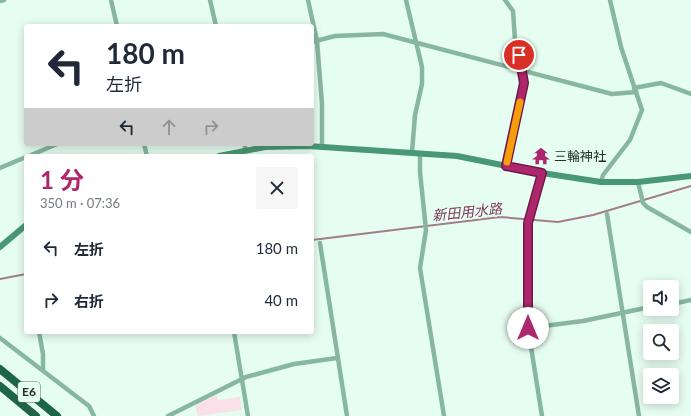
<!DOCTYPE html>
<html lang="ja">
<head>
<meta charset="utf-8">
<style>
	:root { --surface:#fff; --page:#f6f6f7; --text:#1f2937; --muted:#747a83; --accent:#ae276c }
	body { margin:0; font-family:Lato,"Noto Sans JP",sans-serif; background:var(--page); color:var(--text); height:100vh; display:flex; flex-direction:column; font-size:15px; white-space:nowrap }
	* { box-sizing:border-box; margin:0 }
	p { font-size:13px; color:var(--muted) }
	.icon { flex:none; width:22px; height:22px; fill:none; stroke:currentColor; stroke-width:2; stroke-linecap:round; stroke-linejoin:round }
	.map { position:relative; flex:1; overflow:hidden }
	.side { position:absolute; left:24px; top:154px; width:290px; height:180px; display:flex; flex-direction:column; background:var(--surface); border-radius:4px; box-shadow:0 2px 10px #0003 }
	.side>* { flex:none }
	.top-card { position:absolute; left:24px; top:24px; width:290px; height:122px; border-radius:4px; box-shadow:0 2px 10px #0003; background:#fff; color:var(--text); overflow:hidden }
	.buttons { position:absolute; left:643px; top:280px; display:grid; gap:8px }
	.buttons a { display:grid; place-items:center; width:36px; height:36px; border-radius:4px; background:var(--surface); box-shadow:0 2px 10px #0003; font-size:20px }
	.pin { position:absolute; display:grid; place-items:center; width:34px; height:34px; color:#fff; margin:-17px; border:2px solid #fff; border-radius:50%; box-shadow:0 1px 4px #0007 }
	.me { position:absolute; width:44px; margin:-22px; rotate:0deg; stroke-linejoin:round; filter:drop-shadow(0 0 3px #0008) }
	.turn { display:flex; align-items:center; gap:14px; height:84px; padding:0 16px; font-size:18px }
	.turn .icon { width:52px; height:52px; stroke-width:2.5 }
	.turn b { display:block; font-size:28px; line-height:34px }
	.lanes { display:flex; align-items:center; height:38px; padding:0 16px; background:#0003; justify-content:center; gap:20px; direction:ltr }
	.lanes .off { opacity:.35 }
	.round { display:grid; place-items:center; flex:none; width:42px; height:42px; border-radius:4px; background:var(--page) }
	.headline { display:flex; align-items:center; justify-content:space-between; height:68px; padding:0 16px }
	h1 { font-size:24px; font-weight:700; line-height:30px; color:var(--accent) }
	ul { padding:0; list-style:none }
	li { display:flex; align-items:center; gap:12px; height:52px; padding:0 16px }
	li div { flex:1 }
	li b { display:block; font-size:15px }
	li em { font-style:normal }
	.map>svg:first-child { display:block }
</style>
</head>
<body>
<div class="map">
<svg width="691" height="416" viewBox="0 0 691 416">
	<rect width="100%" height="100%" fill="#e6fdf1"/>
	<polygon fill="#f9e0e9" points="217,395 218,400 240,397 242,410 198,416 195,404"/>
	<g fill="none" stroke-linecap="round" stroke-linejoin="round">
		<g stroke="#a57c8b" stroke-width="2">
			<polyline points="312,240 500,217 558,222 593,215 691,186"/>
			<polyline points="0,279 26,274"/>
		</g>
		<g stroke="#87b89f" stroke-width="4.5">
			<polyline points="111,0 117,26"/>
			<polyline points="210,0 216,26"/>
			<polyline points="308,0 317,41 322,104 322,147"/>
			<polyline points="406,0 422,67 422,84 415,115 412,152"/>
			<polyline points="505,0 513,11 515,40 524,83 506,166"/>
			<polyline points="0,1 4,0"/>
			<polyline points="312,42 335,36 383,34 612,94 636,92"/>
			<polyline points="634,88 661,83 691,94"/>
			<polyline points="144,144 147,156"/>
			<polyline points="244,144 246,150"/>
			<polyline points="420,153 420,172 426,230 420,268 444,416"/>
			<polyline points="29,156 57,144"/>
			<polyline points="0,168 26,157"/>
			<polyline points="601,182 603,175 630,140 642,110 621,47 610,0"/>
			<polyline points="638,182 643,203 647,207 691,232"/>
			<polyline points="607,214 639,416"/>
			<polyline points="320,243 347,416"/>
			<polyline points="672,304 691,300"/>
			<polyline points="528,328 583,321 650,307"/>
			<polyline points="39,332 43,354 43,370"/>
			<polyline points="234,332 248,416"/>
			<polyline points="0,338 89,406 94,416"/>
			<polyline points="168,416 246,377 294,364 337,358"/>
			<polyline points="542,416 528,328 528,223 542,173"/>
		</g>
		<g stroke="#499875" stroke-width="6">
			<polyline points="219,156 265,147 308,146 457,156 542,173 601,182 638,182 691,176"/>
			<polyline points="0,247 26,225"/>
		</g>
		<g stroke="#1e6448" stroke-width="8">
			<polyline points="0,369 57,416"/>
			<polyline points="0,386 36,416"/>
		</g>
	</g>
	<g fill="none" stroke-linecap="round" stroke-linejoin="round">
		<g stroke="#711946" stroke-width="10">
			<polyline id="route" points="519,55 524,83 506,166 542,173 528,223 528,328"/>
		</g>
		<use href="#route" stroke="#ae276c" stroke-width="7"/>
		<polyline stroke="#f59e0b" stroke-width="7" points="507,162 520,102"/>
	</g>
	<defs>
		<g id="temple-bare" transform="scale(1.38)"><path d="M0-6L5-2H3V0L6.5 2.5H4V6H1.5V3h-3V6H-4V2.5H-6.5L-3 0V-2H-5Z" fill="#ae276c" stroke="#e6fdf1" stroke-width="2.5" paint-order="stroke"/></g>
	</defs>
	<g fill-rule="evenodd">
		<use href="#temple-bare" x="541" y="156"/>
	</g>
	<g text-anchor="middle" stroke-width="3.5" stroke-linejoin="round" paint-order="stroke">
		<rect fill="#e6fdf1" stroke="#5f6c65" stroke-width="1" x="18" y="382" width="22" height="20" rx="3"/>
		<g font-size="12" font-weight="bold" fill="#252e29">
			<text x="29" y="396">E6</text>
		</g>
		<g font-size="13" fill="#252e29" stroke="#e6fdf1" text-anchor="start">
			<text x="554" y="161">三輪神社</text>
		</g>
		<g font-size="14" font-style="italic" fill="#833859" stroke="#e6fdf1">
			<text transform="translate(467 212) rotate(-6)" y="5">新田用水路</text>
		</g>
	</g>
</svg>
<div class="buttons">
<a><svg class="icon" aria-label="sound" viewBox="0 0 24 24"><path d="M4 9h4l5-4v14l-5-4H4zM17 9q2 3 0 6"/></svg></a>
<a><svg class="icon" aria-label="search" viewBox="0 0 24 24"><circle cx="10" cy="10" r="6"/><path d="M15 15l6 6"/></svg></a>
<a><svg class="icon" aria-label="layers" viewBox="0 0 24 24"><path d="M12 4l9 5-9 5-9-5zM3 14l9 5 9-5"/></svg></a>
</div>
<div class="pin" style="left:519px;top:55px;background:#d93025"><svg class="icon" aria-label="arrive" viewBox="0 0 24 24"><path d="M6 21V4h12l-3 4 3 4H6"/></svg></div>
<svg class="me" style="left:528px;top:328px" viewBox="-20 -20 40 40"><circle r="19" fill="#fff"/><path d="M0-13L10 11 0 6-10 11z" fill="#ae276c"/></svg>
<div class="top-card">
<div class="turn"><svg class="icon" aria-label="left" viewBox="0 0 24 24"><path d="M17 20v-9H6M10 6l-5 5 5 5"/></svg><div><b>180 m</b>左折</div></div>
<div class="lanes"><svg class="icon" aria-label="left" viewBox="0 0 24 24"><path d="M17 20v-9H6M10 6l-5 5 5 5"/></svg><svg class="icon off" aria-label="ahead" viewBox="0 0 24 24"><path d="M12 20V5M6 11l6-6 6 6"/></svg><svg class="icon off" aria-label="right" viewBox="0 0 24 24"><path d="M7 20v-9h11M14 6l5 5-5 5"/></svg></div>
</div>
<section class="side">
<div class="headline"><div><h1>1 分</h1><p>350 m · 07:36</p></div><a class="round"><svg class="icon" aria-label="close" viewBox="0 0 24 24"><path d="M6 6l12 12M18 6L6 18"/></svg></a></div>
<ul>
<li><svg class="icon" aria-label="left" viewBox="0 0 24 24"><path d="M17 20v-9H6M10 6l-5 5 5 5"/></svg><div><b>左折</b></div><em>180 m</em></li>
<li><svg class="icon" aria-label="right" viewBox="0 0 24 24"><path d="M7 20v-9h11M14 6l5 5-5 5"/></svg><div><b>右折</b></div><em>40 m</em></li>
</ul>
</section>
</div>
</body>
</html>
